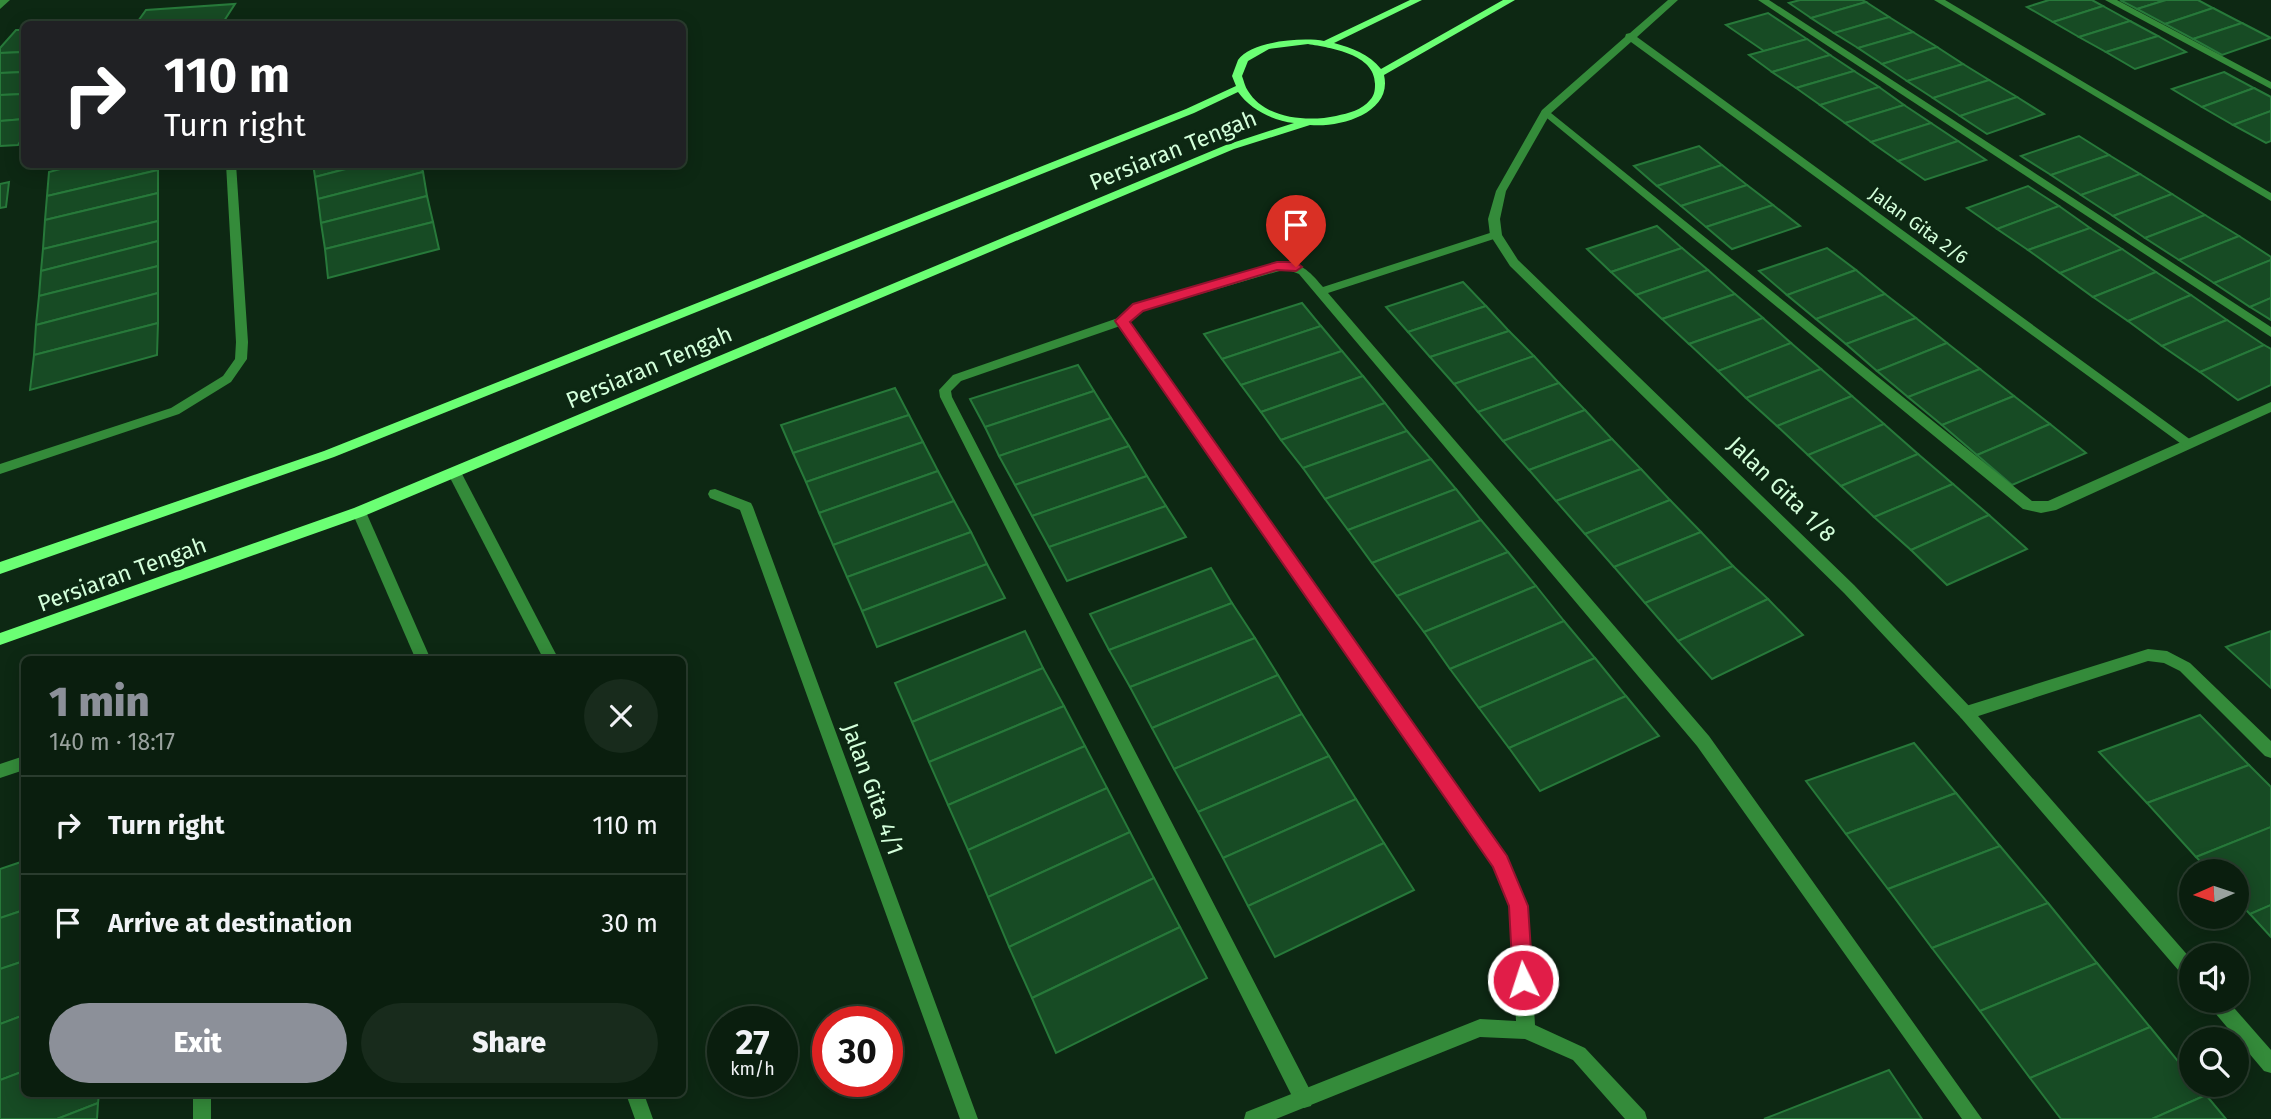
<!DOCTYPE html>
<html lang="en">
<head>
<meta charset="utf-8">
<style>
	:root { --surface:#0a1e0e; --page:#182b1c; --text:#f1f3f6; --muted:#99a29e; --line:#2a3c2e; --accent:#8c9099 }
	body { margin:0; font-family:"Fira Sans",sans-serif; background:var(--page); color:var(--text); height:100vh; display:flex; flex-direction:column; font-size:26px; white-space:nowrap }
	* { box-sizing:border-box; margin:0 }
	p { font-size:23px; color:var(--muted) }
	.icon { flex:none; width:38px; height:38px; fill:none; stroke:currentColor; stroke-width:2; stroke-linecap:round; stroke-linejoin:round }
	.map { position:relative; flex:1; overflow:hidden }
	.drawer { position:absolute; left:21px; top:656px; width:665px; height:441px; display:flex; flex-direction:column; background:var(--surface); border-radius:10px; box-shadow:0 4px 18px #0003,0 0 0 2px var(--line) }
	.drawer>* { flex:none }
	.guide { position:absolute; left:21px; top:21px; width:665px; height:147px; border-radius:10px; box-shadow:0 4px 18px #0003,0 0 0 2px var(--line); background:#202124; color:#fff; overflow:hidden }
	.needle { width:46px; rotate:267deg }
	.fabs { position:absolute; left:2179px; top:859px; display:grid; gap:14px }
	.fabs a { display:grid; place-items:center; width:70px; height:70px; border-radius:50%; background:var(--surface); box-shadow:0 4px 18px #0003,0 0 0 2px var(--line); font-size:35px }
	.speed { position:absolute; left:707px; top:1006px; display:flex; gap:14px; font-size:35px; font-weight:700; text-align:center }
	.speed>* { display:grid; place-content:center; width:91px; height:91px; border-radius:50%; background:var(--surface); box-shadow:0 4px 18px #0003,0 0 0 2px var(--line); line-height:1 }
	.speed small { font-size:18px; font-weight:400 }
	.speed .limit { border:10px solid #d22; background:#fff; color:#111 }
	.pin { position:absolute; display:grid; place-items:center; width:60px; height:60px; color:#fff; margin:-72px -30px; border-radius:50% 50% 50% 0; rotate:-45deg; box-shadow:0 0 7px #0007 }
	.pin .icon { rotate:45deg }
	.me { position:absolute; width:77px; margin:-38px; rotate:356deg; stroke-linejoin:round; filter:drop-shadow(0 0 5px #0008) }
	.turn { display:flex; align-items:center; gap:24px; height:147px; padding:0 28px; font-size:32px }
	.turn .icon { width:91px; height:91px; stroke-width:2.5 }
	.turn b { display:block; font-size:49px; line-height:60px }
	.round { display:grid; place-items:center; flex:none; width:74px; height:74px; border-radius:37px; background:var(--page) }
	.overview { display:flex; align-items:center; justify-content:space-between; height:119px; padding:0 28px }
	h1 { font-size:42px; font-weight:800; line-height:52px; color:var(--accent) }
	.button { display:flex; gap:14px; margin-top:auto; padding:14px 28px }
	.button a { flex:1; height:80px; border-radius:42px; background:var(--accent); color:#fff; font-size:28px; font-weight:800; line-height:80px; text-align:center }
	.button a+a { background:var(--page); color:var(--text) }
	ul { padding:0; list-style:none }
	li { display:flex; align-items:center; gap:21px; height:98px; padding:0 28px; border-top:2px solid var(--line) }
	li div { flex:1 }
	li b { display:block; font-size:26px }
	li em { font-style:normal }
	.map>svg:first-child { display:block }
</style>
</head>
<body>
<div class="map">
<svg width="2271" height="1119" viewBox="0 0 2271 1119">
	<rect width="100%" height="100%" fill="#0d2813"/>
	<g fill="#174b24" stroke="#27793a" stroke-width="2">
		<polygon points="1800,0 1862,0 1866,2 1811,18 1789,3"/>
		<polygon points="2049,0 2092,0 2103,6 2053,22 2027,7"/>
		<polygon points="2120,0 2166,0 2137,9"/>
		<polygon points="2166,0 2198,0 2213,8 2165,24 2137,9"/>
		<polygon points="1866,2 1889,17 1834,33 1811,18"/>
		<polygon points="235,4 222,24 136,24 146,10"/>
		<polygon points="2103,6 2130,21 2079,37 2053,22"/>
		<polygon points="2213,8 2242,23 2193,39 2165,24"/>
		<polygon points="1768,13 1807,39 1764,51 1726,25"/>
		<polygon points="1889,17 1913,32 1858,48 1834,33"/>
		<polygon points="2130,21 2158,36 2106,52 2079,37"/>
		<polygon points="2242,23 2271,38 2222,55 2193,39"/>
		<polygon points="16,30 24,30 24,52 0,53 0,48"/>
		<polygon points="1913,32 1937,47 1882,64 1858,48"/>
		<polygon points="2158,36 2186,52 2135,69 2106,52"/>
		<polygon points="1807,39 1830,55 1772,72 1749,55"/>
		<polygon points="1937,47 1963,64 1907,81 1882,64"/>
		<polygon points="24,52 24,72 0,73 0,53"/>
		<polygon points="1830,55 1854,71 1796,88 1772,72"/>
		<polygon points="1963,64 1989,80 1933,98 1907,81"/>
		<polygon points="1854,71 1879,87 1820,105 1796,88"/>
		<polygon points="24,72 24,94 0,95 0,73"/>
		<polygon points="2224,72 2254,88 2202,107 2172,89"/>
		<polygon points="1989,80 2017,97 1960,116 1933,98"/>
		<polygon points="1879,87 1904,105 1845,123 1820,105"/>
		<polygon points="2254,88 2271,97 2271,111 2233,125 2202,107"/>
		<polygon points="24,94 24,119 0,121 0,95"/>
		<polygon points="2017,97 2044,114 1987,134 1960,116"/>
		<polygon points="1904,105 1931,123 1871,142 1845,123"/>
		<polygon points="2271,111 2271,141 2266,143 2233,125"/>
		<polygon points="24,119 24,135 18,145 0,146 0,121"/>
		<polygon points="1931,123 1958,141 1898,161 1871,142"/>
		<polygon points="2079,136 2109,155 2051,175 2021,156"/>
		<polygon points="1958,141 1986,160 1925,180 1898,161"/>
		<polygon points="1699,146 1722,165 1657,186 1634,166"/>
		<polygon points="2109,155 2140,174 2081,195 2051,175"/>
		<polygon points="79,164 158,164 158,170 47,196 49,172"/>
		<polygon points="313,164 365,164 315,177"/>
		<polygon points="365,164 421,164 423,172 318,199 315,177"/>
		<polygon points="1722,165 1747,185 1681,206 1657,186"/>
		<polygon points="158,170 158,193 45,220 47,196"/>
		<polygon points="423,172 427,196 321,223 318,199"/>
		<polygon points="2140,174 2172,194 2113,216 2081,195"/>
		<polygon points="9,182 6,207 0,208 0,184"/>
		<polygon points="1747,185 1773,205 1706,227 1681,206"/>
		<polygon points="2028,186 2059,206 1997,229 1967,208"/>
		<polygon points="158,193 158,221 43,249 45,220"/>
		<polygon points="2172,194 2205,215 2145,238 2113,216"/>
		<polygon points="427,196 433,222 325,249 321,223"/>
		<polygon points="1773,205 1800,226 1732,249 1706,227"/>
		<polygon points="2059,206 2090,228 2028,250 1997,229"/>
		<polygon points="2205,215 2239,236 2179,260 2145,238"/>
		<polygon points="158,221 158,241 41,271 43,249"/>
		<polygon points="433,222 439,249 328,278 325,249"/>
		<polygon points="1657,226 1682,248 1611,272 1587,249"/>
		<polygon points="2090,228 2122,249 2060,273 2028,250"/>
		<polygon points="2239,236 2271,257 2271,260 2214,283 2179,260"/>
		<polygon points="158,241 158,266 39,296 41,271"/>
		<polygon points="1682,248 1708,270 1636,295 1611,272"/>
		<polygon points="1827,248 1856,270 1787,295 1759,271"/>
		<polygon points="2122,249 2156,272 2093,297 2060,273"/>
		<polygon points="2271,260 2271,298 2250,307 2214,283"/>
		<polygon points="158,266 158,293 36,325 39,296"/>
		<polygon points="1708,270 1735,294 1662,319 1636,295"/>
		<polygon points="1856,270 1885,294 1816,319 1787,295"/>
		<polygon points="2156,272 2191,295 2128,321 2093,297"/>
		<polygon points="1463,282 1486,306 1408,332 1386,307"/>
		<polygon points="158,293 158,323 34,355 36,325"/>
		<polygon points="1735,294 1763,318 1689,344 1662,319"/>
		<polygon points="1885,294 1916,318 1846,344 1816,319"/>
		<polygon points="2191,295 2227,320 2162,346 2128,321"/>
		<polygon points="2271,298 2271,320 2250,307"/>
		<polygon points="1302,303 1321,326 1222,359 1204,334"/>
		<polygon points="1486,306 1509,331 1430,357 1408,332"/>
		<polygon points="1763,318 1791,343 1718,371 1689,344"/>
		<polygon points="1916,318 1947,343 1877,371 1846,344"/>
		<polygon points="2227,320 2264,345 2200,372 2162,346"/>
		<polygon points="158,323 157,355 30,390 34,355"/>
		<polygon points="1321,326 1342,351 1241,385 1222,359"/>
		<polygon points="1509,331 1534,356 1454,384 1430,357"/>
		<polygon points="1791,343 1821,369 1746,398 1718,371"/>
		<polygon points="1947,343 1980,369 1908,397 1877,371"/>
		<polygon points="2264,345 2271,349 2271,385 2238,400 2200,372"/>
		<polygon points="1342,351 1363,376 1261,412 1241,385"/>
		<polygon points="1534,356 1559,383 1478,412 1454,384"/>
		<polygon points="1078,365 1094,391 985,427 970,399"/>
		<polygon points="1821,369 1852,396 1777,426 1746,398"/>
		<polygon points="1980,369 2014,396 1942,425 1908,397"/>
		<polygon points="1363,376 1385,403 1281,440 1261,412"/>
		<polygon points="1559,383 1585,410 1503,441 1478,412"/>
		<polygon points="895,388 909,415 793,453 781,425"/>
		<polygon points="1094,391 1111,418 999,456 985,427"/>
		<polygon points="1852,396 1884,424 1808,455 1777,426"/>
		<polygon points="2014,396 2050,424 1977,455 1942,425"/>
		<polygon points="1385,403 1407,431 1303,468 1281,440"/>
		<polygon points="1585,410 1612,439 1529,470 1503,441"/>
		<polygon points="909,415 923,442 806,482 793,453"/>
		<polygon points="1111,418 1129,446 1015,485 999,456"/>
		<polygon points="1884,424 1918,454 1841,486 1808,455"/>
		<polygon points="2050,424 2086,453 2012,485 1977,455"/>
		<polygon points="1407,431 1431,459 1325,499 1303,468"/>
		<polygon points="1612,439 1641,469 1556,501 1529,470"/>
		<polygon points="923,442 938,471 819,513 806,482"/>
		<polygon points="1129,446 1147,476 1032,516 1015,485"/>
		<polygon points="1918,454 1953,484 1874,517 1841,486"/>
		<polygon points="1431,459 1456,489 1348,530 1325,499"/>
		<polygon points="1641,469 1670,500 1585,534 1556,501"/>
		<polygon points="938,471 954,501 833,545 819,513"/>
		<polygon points="1147,476 1166,506 1049,547 1032,516"/>
		<polygon points="1953,484 1989,515 1911,550 1874,517"/>
		<polygon points="1456,489 1481,520 1372,563 1348,530"/>
		<polygon points="1670,500 1701,532 1614,567 1585,534"/>
		<polygon points="954,501 971,532 847,577 833,545"/>
		<polygon points="1166,506 1186,537 1067,581 1049,547"/>
		<polygon points="1989,515 2027,549 1947,585 1911,550"/>
		<polygon points="1481,520 1508,552 1397,596 1372,563"/>
		<polygon points="971,532 987,564 862,611 847,577"/>
		<polygon points="1701,532 1733,566 1645,603 1614,567"/>
		<polygon points="1508,552 1536,586 1424,632 1397,596"/>
		<polygon points="987,564 1005,598 877,647 862,611"/>
		<polygon points="1733,566 1768,599 1678,641 1645,603"/>
		<polygon points="1211,568 1232,603 1109,650 1090,614"/>
		<polygon points="1536,586 1564,621 1450,669 1424,632"/>
		<polygon points="1768,599 1803,635 1712,679 1678,641"/>
		<polygon points="1232,603 1255,638 1130,687 1109,650"/>
		<polygon points="1564,621 1595,658 1479,708 1450,669"/>
		<polygon points="1025,631 1043,668 912,722 895,683"/>
		<polygon points="2271,631 2271,688 2226,647"/>
		<polygon points="1255,638 1278,675 1152,728 1130,687"/>
		<polygon points="1595,658 1626,696 1509,748 1479,708"/>
		<polygon points="1043,668 1064,706 929,762 912,722"/>
		<polygon points="1278,675 1302,714 1174,769 1152,728"/>
		<polygon points="1626,696 1659,736 1540,791 1509,748"/>
		<polygon points="1064,706 1085,746 948,805 929,762"/>
		<polygon points="1302,714 1329,756 1198,812 1174,769"/>
		<polygon points="2200,715 2249,765 2147,803 2099,752"/>
		<polygon points="1914,743 1956,793 1846,834 1806,781"/>
		<polygon points="1085,746 1107,788 968,850 948,805"/>
		<polygon points="1329,756 1356,799 1223,858 1198,812"/>
		<polygon points="2249,765 2271,787 2271,827 2196,857 2147,803"/>
		<polygon points="1107,788 1130,832 988,897 968,850"/>
		<polygon points="1956,793 2000,846 1888,889 1846,834"/>
		<polygon points="1356,799 1384,843 1248,906 1223,858"/>
		<polygon points="2271,827 2271,905 2250,914 2236,900 2236,872 2210,872 2196,857"/>
		<polygon points="1130,832 1154,878 1009,947 988,897"/>
		<polygon points="1384,843 1414,890 1275,957 1248,906"/>
		<polygon points="2000,846 2048,903 1932,948 1888,889"/>
		<polygon points="24,861 24,910 0,918 0,869"/>
		<polygon points="1154,878 1180,927 1032,998 1009,947"/>
		<polygon points="2048,903 2097,963 1980,1011 1932,948"/>
		<polygon points="2271,905 2271,937 2250,914"/>
		<polygon points="24,910 24,961 0,969 0,918"/>
		<polygon points="1180,927 1207,978 1056,1053 1032,998"/>
		<polygon points="24,961 24,1015 0,1024 0,969"/>
		<polygon points="2097,963 2150,1027 2030,1078 1980,1011"/>
		<polygon points="24,1015 24,1071 0,1080 0,1024"/>
		<polygon points="2150,1027 2191,1077 2191,1085 2198,1085 2206,1095 2152,1119 2061,1119 2030,1078"/>
		<polygon points="1889,1070 1922,1119 1764,1119"/>
		<polygon points="24,1071 24,1094 99,1094 98,1103 57,1119 0,1119 0,1080"/>
		<polygon points="2206,1095 2226,1119 2152,1119"/>
		<polygon points="98,1103 97,1119 57,1119"/>
	</g>
	<g fill="none" stroke-linecap="round" stroke-linejoin="round">
		<g fill="#348b3a" fill-rule="evenodd">
			<polygon points="1758,0 1769,0 2271,327 2271,337"/>
			<polygon points="2105,0 2117,0 2271,82 2271,89"/>
			<polygon points="1546,109 2032,501 2048,501 2271,402 2271,412 2056,510 2041,513 2023,509 1542,114 1541,112"/>
			<path d="M1496,231l6,4 -2,2 -172,56 381,443 273,383h-20l-265,-373 -398,-472 -13,-5 -144,42 -16,13 -165,57 -10,10 1,6 359,695 2,7 -2,7 -7,2 -7,-2 -357,-709 -1,-7 14,-15 165,-57 16,-13 148,-43c19,-1 30,12 41,25z"/>
			<polygon points="2148,649 2167,651 2190,663 2271,741 2271,758 2265,756 2180,671 2164,663 2148,661 1966,720 1961,718 1958,713 1961,708 1966,706"/>
		</g>
		<g fill="#348b3a" fill-rule="evenodd">
			<polygon points="0,0 10,0 0,9"/>
			<polygon points="1668,0 1678,0 1637,37 2195,443 2189,448 2184,446 1631,42 1550,114 1506,191 1500,219 1502,235 1518,260 1854,585 1971,708 2191,959 2191,981 2185,978 1961,718 1844,593 1510,266 1490,235 1488,219 1496,191 1542,110 1625,37 1626,34 1630,33"/>
			<polygon points="1934,0 1945,0 2271,193 2271,201"/>
			<polygon points="226,164 236,164 248,342 247,359 231,382 179,414 0,474 0,464 171,408 223,376 235,359 236,342"/>
			<polygon points="1122,317 1126,318 1507,856 1528,906 1535,1025 1585,1048 1645,1112 1647,1119 1625,1119 1573,1060 1525,1039 1480,1037 1276,1119 1244,1119 1246,1112 1480,1019 1516,1021 1510,906 1495,867 1118,324 1116,321"/>
			<polygon points="454,467 461,472 559,660 544,660 447,472"/>
			<polygon points="715,489 751,503 753,507 978,1119 960,1119 740,510 710,498 708,494 710,490"/>
			<polygon points="359,507 366,512 431,660 416,660 352,512"/>
			<polygon points="24,756 24,770 0,778 0,764"/>
			<polygon points="2207,1001 2228,1001 2271,1050 2271,1073 2264,1071 2210,1007"/>
			<rect x="193" y="1094" width="18" height="25"/>
			<polygon points="626,1094 644,1094 653,1119 635,1119"/>
		</g>
		<path fill="#6bff74" fill-rule="evenodd" d="M1410,0h12l-88,43c18,5 35,11 47,26l122,-69h12l-131,75c9,38 -44,53 -74,50l-76,24 -870,367 -364,129v-12l354,-125 872,-363 68,-22c-21,-2 -44,-14 -56,-31l-44,21 -860,344 -334,117v-12l324,-111 862,-342 50,-23 -4,-10c2,-5 4,-11 6,-16 13,-19 65,-23 86,-19zM1308,44c23,4 68,10 67,41 0,6 -1,11 -5,15 -8,10 -21,13 -34,16 -28,6 -71,3 -88,-25 -3,-4 -4,-10 -6,-15l6,-15 21,-12z"/>
	</g>
	<polygon fill="#e11d48" stroke="#92132f" stroke-width="2" points="1277,262 1296,262 1302,267 1296,271 1277,270 1143,311 1130,322 1507,856 1528,906 1533,980 1530,987 1523,990 1516,987 1513,980 1509,906 1493,867 1115,321 1133,304"/>
	<g text-anchor="middle" stroke-width="6" stroke-linejoin="round" paint-order="stroke">
		<g font-size="19" fill="#d4ffdb" stroke="#0d2813">
			<text transform="translate(1919 225) rotate(36)" y="7">Jalan Gita 2/6</text>
		</g>
		<g font-size="23" fill="#d4ffdb" stroke="#0d2813">
			<text transform="translate(1173 150) rotate(-22)" y="8">Persiaran Tengah</text>
			<text transform="translate(649 367) rotate(-23)" y="8">Persiaran Tengah</text>
			<text transform="translate(1782 489) rotate(44)" y="8">Jalan Gita 1/8</text>
			<text transform="translate(122 574) rotate(-20)" y="8">Persiaran Tengah</text>
			<text transform="translate(873 789) rotate(70)" y="8">Jalan Gita 4/1</text>
		</g>
	</g>
</svg>
<div class="fabs">
<a><svg class="needle" viewBox="-14 -14 28 28"><path d="M0-13l5 13h-10z" fill="#e53935"/><path d="M0 13l5-13h-10z" fill="#99a29e"/></svg></a>
<a><svg class="icon" aria-label="sound" viewBox="0 0 24 24"><path d="M4 9h4l5-4v14l-5-4H4zM17 9q2 3 0 6"/></svg></a>
<a><svg class="icon" aria-label="search" viewBox="0 0 24 24"><circle cx="10" cy="10" r="6"/><path d="M15 15l6 6"/></svg></a>
</div>
<div class="speed"><div>27<small>km/h</small></div><div class="limit">30</div></div>
<div class="pin" style="left:1296px;top:267px;background:#d93025"><svg class="icon" aria-label="arrive" viewBox="0 0 24 24"><path d="M6 21V4h12l-3 4 3 4H6"/></svg></div>
<svg class="me" style="left:1523px;top:980px" viewBox="-20 -20 40 40"><circle r="17" fill="#e11d48" stroke="#fff" stroke-width="3"/><path d="M0-11L8 9 0 5-8 9z" fill="#fff"/></svg>
<div class="guide">
<div class="turn"><svg class="icon" aria-label="right" viewBox="0 0 24 24"><path d="M7 20v-9h11M14 6l5 5-5 5"/></svg><div><b>110 m</b>Turn right</div></div>
</div>
<section class="drawer">
<div class="overview"><div><h1>1 min</h1><p>140 m · 18:17</p></div><a class="round"><svg class="icon" aria-label="close" viewBox="0 0 24 24"><path d="M6 6l12 12M18 6L6 18"/></svg></a></div>
<ul>
<li><svg class="icon" aria-label="right" viewBox="0 0 24 24"><path d="M7 20v-9h11M14 6l5 5-5 5"/></svg><div><b>Turn right</b></div><em>110 m</em></li>
<li><svg class="icon" aria-label="arrive" viewBox="0 0 24 24"><path d="M6 21V4h12l-3 4 3 4H6"/></svg><div><b>Arrive at destination</b></div><em>30 m</em></li>
</ul>
<div class="button"><a>Exit</a><a>Share</a></div>
</section>
</div>
</body>
</html>
